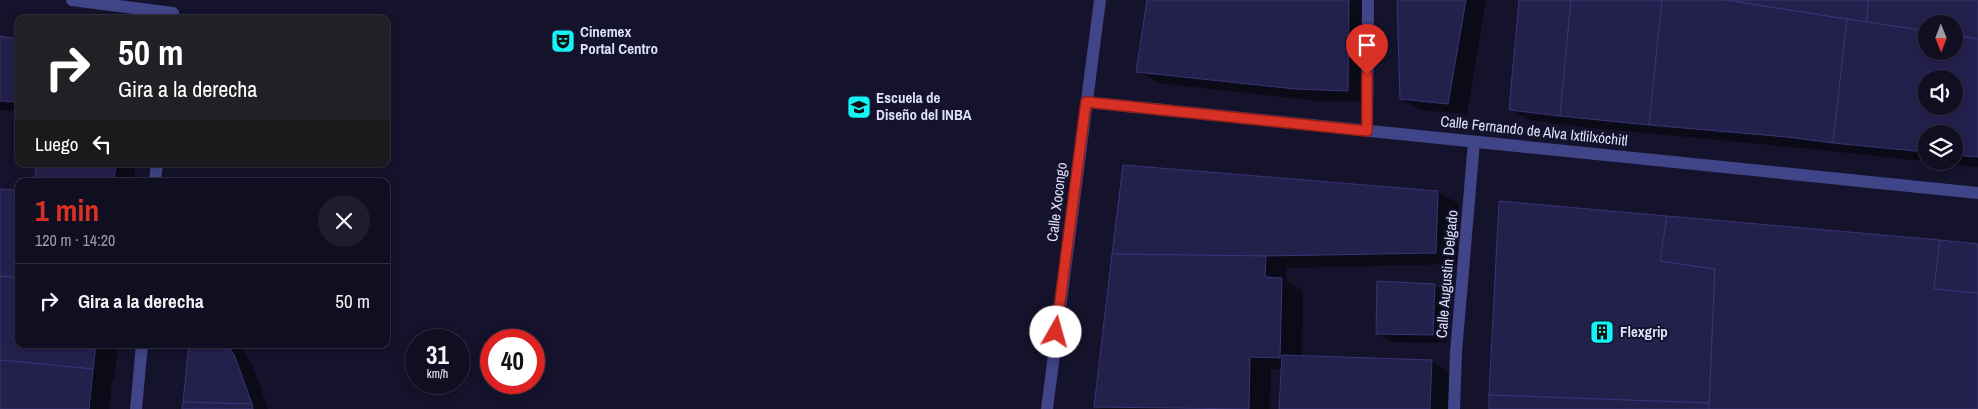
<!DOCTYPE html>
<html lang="es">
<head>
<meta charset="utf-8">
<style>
	:root { --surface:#100e21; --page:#1e1c2e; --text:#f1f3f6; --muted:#9c9ca5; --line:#302e3f; --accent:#d93025 }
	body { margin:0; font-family:"Archivo Narrow",sans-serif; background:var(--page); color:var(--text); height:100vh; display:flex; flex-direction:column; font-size:19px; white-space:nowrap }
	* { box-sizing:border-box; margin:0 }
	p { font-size:16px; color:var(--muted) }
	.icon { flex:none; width:28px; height:28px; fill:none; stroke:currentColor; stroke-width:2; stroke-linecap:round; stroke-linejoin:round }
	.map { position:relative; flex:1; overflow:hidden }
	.sheet { position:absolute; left:15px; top:178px; width:375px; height:170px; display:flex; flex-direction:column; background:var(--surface); border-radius:10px; box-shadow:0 2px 8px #0003,0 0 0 1px var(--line) }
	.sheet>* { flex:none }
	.guide { position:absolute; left:15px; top:15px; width:375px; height:152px; border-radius:10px; box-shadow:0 2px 8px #0003,0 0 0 1px var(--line); background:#202124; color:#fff; overflow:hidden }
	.needle { width:32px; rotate:179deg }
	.tools { position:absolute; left:1918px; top:15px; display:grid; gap:10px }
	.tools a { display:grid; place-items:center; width:45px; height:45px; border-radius:50%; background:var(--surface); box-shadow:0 2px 8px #0003,0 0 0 1px var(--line); font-size:25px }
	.speed { position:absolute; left:405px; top:329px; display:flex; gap:10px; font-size:25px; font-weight:700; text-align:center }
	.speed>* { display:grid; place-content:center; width:65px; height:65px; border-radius:50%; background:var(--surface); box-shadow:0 2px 8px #0003,0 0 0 1px var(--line); line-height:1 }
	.speed small { font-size:12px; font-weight:400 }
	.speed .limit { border:8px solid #d22; background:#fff; color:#111 }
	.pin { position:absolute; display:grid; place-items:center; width:42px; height:42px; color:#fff; margin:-51px -21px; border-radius:50% 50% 50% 0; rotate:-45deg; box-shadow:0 0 5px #0007 }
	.pin .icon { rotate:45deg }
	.me { position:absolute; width:55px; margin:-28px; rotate:7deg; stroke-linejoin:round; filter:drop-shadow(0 0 4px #0008) }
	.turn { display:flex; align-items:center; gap:18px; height:105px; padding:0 20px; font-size:22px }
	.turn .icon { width:65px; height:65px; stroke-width:2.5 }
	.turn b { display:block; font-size:35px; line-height:42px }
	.then { display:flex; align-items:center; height:48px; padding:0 20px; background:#0003; gap:10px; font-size:19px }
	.round { display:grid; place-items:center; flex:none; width:52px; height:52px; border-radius:26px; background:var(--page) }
	.head { display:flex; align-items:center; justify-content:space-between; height:85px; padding:0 20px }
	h1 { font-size:30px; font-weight:700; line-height:38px; color:var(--accent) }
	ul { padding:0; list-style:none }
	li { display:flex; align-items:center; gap:15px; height:75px; padding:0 20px; border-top:1px solid var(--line) }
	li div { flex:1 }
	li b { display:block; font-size:19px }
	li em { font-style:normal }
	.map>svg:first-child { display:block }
</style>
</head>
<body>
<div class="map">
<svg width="1978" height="409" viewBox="0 0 1978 409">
	<rect width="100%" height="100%" fill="#15132c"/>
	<g fill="#0007" fill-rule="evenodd">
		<polygon points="1147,0 1372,0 1369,102 1318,101 1159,83 1138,71"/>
		<polygon points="1399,0 1486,0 1467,114 1420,110 1401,99"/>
		<path d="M1521,0h457v167l-168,-18 -227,-22 -54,-7 -19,-11zM1926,24h28v27h-28zM1926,79h28v27h-28zM1926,134h28v27h-28z"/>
		<polygon points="0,38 19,40 19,111 0,110"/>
		<polygon points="37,164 135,164 134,181 36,181"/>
		<polygon points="1124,166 1438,192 1459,204 1457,264 1287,268 1286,281 1303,291 1302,357 1431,361 1453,374 1452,409 1281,409 1282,369 1271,369 1270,409 1101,409 1096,406"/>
		<polygon points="0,190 19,344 118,344 114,381 112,381 109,409 0,409"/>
		<polygon points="1500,202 1978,245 1978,409 1490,409"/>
		<polygon points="1434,285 1449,294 1447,343 1392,342 1378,334"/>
		<polygon points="190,344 240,344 254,369 268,409 183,409"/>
	</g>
	<g fill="#24204c" stroke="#3a3377" fill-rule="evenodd">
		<polygon points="1147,0 1349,0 1348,91 1295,89 1136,72"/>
		<polygon points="1397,0 1466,0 1448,104 1400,99"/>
		<polygon points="1519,0 1571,0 1560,116 1509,110"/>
		<polygon points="1571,0 1662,0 1649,125 1560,116"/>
		<polygon points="1662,0 1727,0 1847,19 1833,143 1787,137 1649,125"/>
		<polygon points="1727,0 1868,0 1867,22 1847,19"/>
		<polygon points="1868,0 1978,0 1978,39 1954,35 1954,24 1926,24 1926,31 1867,22"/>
		<path d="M1847,19l79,12v20h28v-16l24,4v118l-24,-2v-21h-28v18l-93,-9zM1926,79h28v27h-28z"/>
		<polygon points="0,36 19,39 19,102 0,101"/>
		<polygon points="36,164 116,164 114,181 35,181"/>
		<polygon points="1123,165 1438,191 1436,253 1266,256 1112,254"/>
		<polygon points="0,189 19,190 19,278 0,276"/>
		<polygon points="1499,201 1667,216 1660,261 1715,269 1709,403 1489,395"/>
		<polygon points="1667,216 1940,240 1934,289 1978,293 1978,409 1709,409 1715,269 1660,261"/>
		<polygon points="1940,240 1978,244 1978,293 1934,289"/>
		<polygon points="1112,254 1266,256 1265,277 1282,278 1280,358 1250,357 1249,409 1094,407"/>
		<polygon points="0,276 19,278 19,344 96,344 93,369 0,360"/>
		<polygon points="1377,281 1435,284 1433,335 1376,334"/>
		<polygon points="189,344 228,344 235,357 252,404 183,402"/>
		<polygon points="1282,355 1432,360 1430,409 1279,409"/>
		<polygon points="0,360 93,369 89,409 0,409"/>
		<polygon points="1489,395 1709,403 1709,409 1489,409"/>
		<polygon points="183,402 252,404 253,409 182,409"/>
	</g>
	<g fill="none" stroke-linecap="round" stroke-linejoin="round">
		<g stroke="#404488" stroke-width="12">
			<polyline points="72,0 173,13"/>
			<polyline points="1086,102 1978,193"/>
			<polyline points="1367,131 1368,0"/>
			<polyline points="155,181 157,164"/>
			<polyline points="136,409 142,344"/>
			<polyline points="1047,409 1100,0"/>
			<polyline points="1454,409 1456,352 1474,142"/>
		</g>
	</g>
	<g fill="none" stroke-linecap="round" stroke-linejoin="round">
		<g stroke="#8d1f18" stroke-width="12">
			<polyline id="route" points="1056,332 1086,102 1367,131 1367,75"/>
		</g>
		<use href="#route" stroke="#d93025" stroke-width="9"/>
	</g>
	<defs>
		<g id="theatre-square" transform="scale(1.25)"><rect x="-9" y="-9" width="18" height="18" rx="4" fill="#14f3f5" stroke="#15132c"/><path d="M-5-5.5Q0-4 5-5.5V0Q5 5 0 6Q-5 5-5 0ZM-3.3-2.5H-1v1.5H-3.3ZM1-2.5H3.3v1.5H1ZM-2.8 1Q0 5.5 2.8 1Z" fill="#111"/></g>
		<g id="university-square" transform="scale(1.25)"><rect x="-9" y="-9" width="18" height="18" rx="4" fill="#14f3f5" stroke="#15132c"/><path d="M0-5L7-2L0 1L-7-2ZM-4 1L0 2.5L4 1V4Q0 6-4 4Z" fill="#111"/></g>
		<g id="building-square" transform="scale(1.25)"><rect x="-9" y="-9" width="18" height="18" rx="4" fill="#14f3f5" stroke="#15132c"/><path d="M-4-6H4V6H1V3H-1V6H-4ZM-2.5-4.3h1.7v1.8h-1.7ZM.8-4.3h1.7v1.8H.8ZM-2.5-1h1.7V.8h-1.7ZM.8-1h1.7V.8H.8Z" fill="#111"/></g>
	</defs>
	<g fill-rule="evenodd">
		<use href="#theatre-square" x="563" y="41"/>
		<use href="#university-square" x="859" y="107"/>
		<use href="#building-square" x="1602" y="332"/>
	</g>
	<g text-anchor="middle" stroke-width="4" stroke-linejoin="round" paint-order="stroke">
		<g font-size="15" font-weight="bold" fill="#dfdffe" stroke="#15132c" text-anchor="start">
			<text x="580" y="37">Cinemex<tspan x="580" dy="17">Portal Centro</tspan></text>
			<text x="876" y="103">Escuela de<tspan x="876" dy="17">Diseño del INBA</tspan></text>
			<text x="1620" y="337">Flexgrip</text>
		</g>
		<g font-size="15" fill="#dfdffe" stroke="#15132c">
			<text transform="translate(1534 131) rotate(6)" y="5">Calle Fernando de Alva Ixtlilxóchitl</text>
			<text transform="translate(1057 202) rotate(-83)" y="5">Calle Xocongo</text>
			<text transform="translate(1447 274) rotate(-85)" y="5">Calle Augustin Delgado</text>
		</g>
	</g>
</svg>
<div class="tools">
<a><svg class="needle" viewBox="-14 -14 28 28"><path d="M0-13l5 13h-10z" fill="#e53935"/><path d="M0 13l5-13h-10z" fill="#9c9ca5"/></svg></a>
<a><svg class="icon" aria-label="sound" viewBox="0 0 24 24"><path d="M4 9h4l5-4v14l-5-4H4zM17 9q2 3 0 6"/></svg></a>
<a><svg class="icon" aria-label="layers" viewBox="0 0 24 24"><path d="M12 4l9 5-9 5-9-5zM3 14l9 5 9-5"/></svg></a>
</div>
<div class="speed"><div>31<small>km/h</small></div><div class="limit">40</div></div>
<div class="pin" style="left:1367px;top:75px;background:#d93025"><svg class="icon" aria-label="arrive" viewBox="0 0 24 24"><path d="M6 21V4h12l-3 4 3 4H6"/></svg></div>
<svg class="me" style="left:1056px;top:332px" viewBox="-20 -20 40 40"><circle r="19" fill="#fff"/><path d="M0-13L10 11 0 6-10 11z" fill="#d93025"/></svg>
<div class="guide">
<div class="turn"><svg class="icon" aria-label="right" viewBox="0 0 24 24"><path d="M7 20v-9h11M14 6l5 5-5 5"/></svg><div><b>50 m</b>Gira a la derecha</div></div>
<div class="then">Luego<svg class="icon" aria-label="left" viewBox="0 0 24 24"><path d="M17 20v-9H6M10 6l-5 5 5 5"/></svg></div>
</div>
<section class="sheet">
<div class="head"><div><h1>1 min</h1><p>120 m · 14:20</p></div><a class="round"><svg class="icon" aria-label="close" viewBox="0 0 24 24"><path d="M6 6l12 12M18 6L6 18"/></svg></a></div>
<ul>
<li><svg class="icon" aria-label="right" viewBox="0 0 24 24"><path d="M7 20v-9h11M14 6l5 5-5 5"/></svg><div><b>Gira a la derecha</b></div><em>50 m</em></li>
</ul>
</section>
</div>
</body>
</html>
